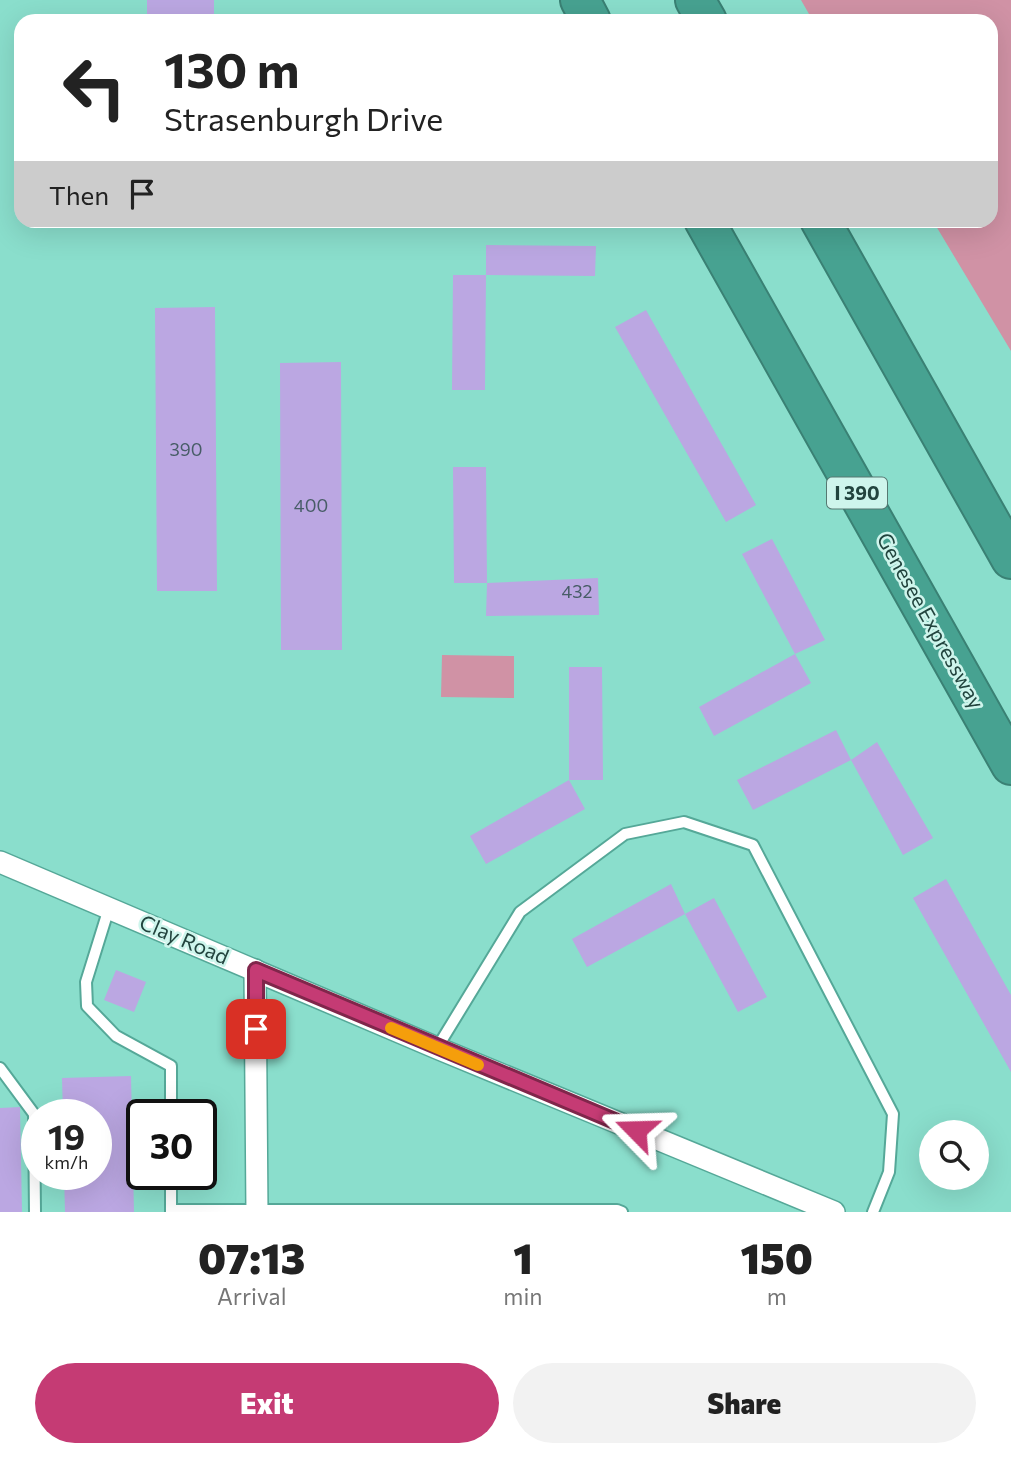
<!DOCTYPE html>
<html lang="en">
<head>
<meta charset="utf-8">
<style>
	:root { --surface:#fff; --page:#f2f2f2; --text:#222; --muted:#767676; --accent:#c53b74 }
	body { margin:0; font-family:Commissioner,sans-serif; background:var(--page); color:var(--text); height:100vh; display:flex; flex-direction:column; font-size:26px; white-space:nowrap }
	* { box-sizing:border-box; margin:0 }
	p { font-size:23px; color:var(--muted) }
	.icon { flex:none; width:38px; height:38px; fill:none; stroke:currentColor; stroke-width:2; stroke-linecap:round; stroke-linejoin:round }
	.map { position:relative; height:1212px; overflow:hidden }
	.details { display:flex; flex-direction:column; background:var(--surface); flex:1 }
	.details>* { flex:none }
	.top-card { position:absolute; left:14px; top:14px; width:984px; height:214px; border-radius:21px; box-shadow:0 7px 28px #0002; background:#fff; color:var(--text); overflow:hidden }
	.controls { position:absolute; left:919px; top:1120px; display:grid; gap:14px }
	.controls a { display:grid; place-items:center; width:70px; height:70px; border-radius:50%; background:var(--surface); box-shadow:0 7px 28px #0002; font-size:35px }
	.speed { position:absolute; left:21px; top:1099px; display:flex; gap:14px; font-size:35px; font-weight:700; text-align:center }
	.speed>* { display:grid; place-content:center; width:91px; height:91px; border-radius:50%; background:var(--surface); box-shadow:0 7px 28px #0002; line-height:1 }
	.speed small { font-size:18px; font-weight:400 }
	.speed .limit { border:4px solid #111; border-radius:10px; background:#fff; color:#111 }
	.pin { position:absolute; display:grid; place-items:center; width:60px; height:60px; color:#fff; margin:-30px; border-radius:14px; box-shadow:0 4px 10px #0006 }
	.me { position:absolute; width:77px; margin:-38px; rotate:292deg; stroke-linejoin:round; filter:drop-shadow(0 0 5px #0008) }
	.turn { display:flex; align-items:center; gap:24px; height:147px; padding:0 35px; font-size:32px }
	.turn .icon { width:91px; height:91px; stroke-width:2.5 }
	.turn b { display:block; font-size:49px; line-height:60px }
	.then { display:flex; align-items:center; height:66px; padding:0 35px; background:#0003; gap:14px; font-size:26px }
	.eta { display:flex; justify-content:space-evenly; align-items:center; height:119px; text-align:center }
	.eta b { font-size:42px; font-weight:800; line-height:49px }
	.button { display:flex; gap:14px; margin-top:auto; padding:14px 35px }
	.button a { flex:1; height:80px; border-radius:42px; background:var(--accent); color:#fff; font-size:28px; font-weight:800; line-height:80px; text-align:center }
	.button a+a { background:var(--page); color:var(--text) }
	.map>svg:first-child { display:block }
</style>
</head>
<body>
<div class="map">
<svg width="1011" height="1212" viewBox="0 0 1011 1212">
	<rect width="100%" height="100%" fill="#8adecc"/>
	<g fill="#d092a5">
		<polygon points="801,0 1011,0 1011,351 933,221 990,220 990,21 813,21"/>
		<polygon points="442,655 514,656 514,698 441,697"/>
	</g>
	<g fill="#bba7e2">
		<rect x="147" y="0" width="67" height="21"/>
		<polygon points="486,245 596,246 595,276 486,275"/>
		<polygon points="453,275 486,275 485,390 452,390"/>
		<polygon points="215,307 217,591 157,591 155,308"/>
		<polygon points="646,310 756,505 726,522 615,327"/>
		<polygon points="341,362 342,650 281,650 280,363"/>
		<polygon points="453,467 486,467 487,583 454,583"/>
		<polygon points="772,539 825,640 795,654 742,554"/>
		<polygon points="598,578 599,615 486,616 487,583"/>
		<polygon points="795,654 811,683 714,736 699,707"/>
		<polygon points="569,667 602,667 603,780 569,780"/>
		<polygon points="836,730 851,760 877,742 933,838 903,855 851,760 753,810 737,780"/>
		<polygon points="569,780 585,809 486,864 470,836"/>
		<polygon points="946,879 1011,995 1011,1072 913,898"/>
		<polygon points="671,884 685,914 587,967 572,939"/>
		<polygon points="714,898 767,997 738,1012 685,914"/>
		<polygon points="116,970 146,982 134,1012 104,1000"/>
		<polygon points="131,1076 134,1212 65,1212 64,1174 96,1174 96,1115 63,1115 62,1078"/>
		<polygon points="20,1107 22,1212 0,1212 0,1108"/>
	</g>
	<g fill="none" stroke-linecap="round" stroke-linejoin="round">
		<g stroke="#55a898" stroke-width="14">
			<g id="lane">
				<polyline points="109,908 86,982 87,1006 116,1036 171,1066 171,1115"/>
				<polyline points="437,1048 520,912 625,834 684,822 753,845 893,1114 889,1172 873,1212"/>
				<polyline points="0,1068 34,1114 35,1212"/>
				<polyline points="171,1210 617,1210 622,1212"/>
				<polyline points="171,1212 171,1174"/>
			</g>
		</g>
		<g stroke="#55a898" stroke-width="24">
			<g id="street">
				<polyline points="0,862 437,1048 834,1212"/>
				<polyline points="255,970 257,1212"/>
			</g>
		</g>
		<g stroke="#3a8174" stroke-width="42">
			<g id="highway">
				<polyline points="580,0 591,21"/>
				<polyline points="695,0 707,21"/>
				<polyline points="704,220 1011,765"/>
				<polyline points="820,220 1011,559"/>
			</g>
		</g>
		<use href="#lane" stroke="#fff" stroke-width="10"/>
		<use href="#street" stroke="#fff" stroke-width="21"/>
		<use href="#highway" stroke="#47a291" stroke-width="38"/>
	</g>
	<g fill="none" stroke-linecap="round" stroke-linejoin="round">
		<g stroke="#80264b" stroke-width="18">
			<polyline id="route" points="256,1029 256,970 636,1130"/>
		</g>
		<use href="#route" stroke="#c53b74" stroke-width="12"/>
		<polyline stroke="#f59e0b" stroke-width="12" points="391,1028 478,1065"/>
	</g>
	<g text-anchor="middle" stroke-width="5" stroke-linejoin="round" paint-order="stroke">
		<g font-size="18" fill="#485d67">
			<text x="186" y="456">390</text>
			<text x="311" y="512">400</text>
			<text x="577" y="598">432</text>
		</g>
		<rect fill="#cef5ec" stroke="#567972" stroke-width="2" x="827" y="477.5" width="60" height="31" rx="5"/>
		<g font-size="19" font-weight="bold" fill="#22443e">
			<text x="857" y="500">I 390</text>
		</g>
		<g font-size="21" fill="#22443e" stroke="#cef5ec">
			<text transform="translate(930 621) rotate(61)" y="7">Genesee Expressway</text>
			<text transform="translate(184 940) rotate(23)" y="7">Clay Road</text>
		</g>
	</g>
</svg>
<div class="controls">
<a><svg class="icon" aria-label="search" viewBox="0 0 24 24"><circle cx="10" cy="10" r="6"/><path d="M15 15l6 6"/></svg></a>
</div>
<div class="speed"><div>19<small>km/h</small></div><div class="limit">30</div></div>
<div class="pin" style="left:256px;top:1029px;background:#d93025"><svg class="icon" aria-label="arrive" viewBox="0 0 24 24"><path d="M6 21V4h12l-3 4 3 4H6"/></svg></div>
<svg class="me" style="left:636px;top:1130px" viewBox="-20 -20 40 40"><path d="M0-17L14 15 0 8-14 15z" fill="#c53b74" stroke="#fff" stroke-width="4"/></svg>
<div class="top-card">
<div class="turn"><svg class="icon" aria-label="left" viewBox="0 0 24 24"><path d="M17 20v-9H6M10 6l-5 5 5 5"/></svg><div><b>130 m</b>Strasenburgh Drive</div></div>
<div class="then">Then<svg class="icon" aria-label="arrive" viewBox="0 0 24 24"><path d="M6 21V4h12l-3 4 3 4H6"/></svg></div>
</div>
</div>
<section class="details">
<div class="eta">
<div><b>07:13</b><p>Arrival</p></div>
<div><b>1</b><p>min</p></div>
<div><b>150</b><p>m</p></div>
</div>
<div class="button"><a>Exit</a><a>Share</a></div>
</section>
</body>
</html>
